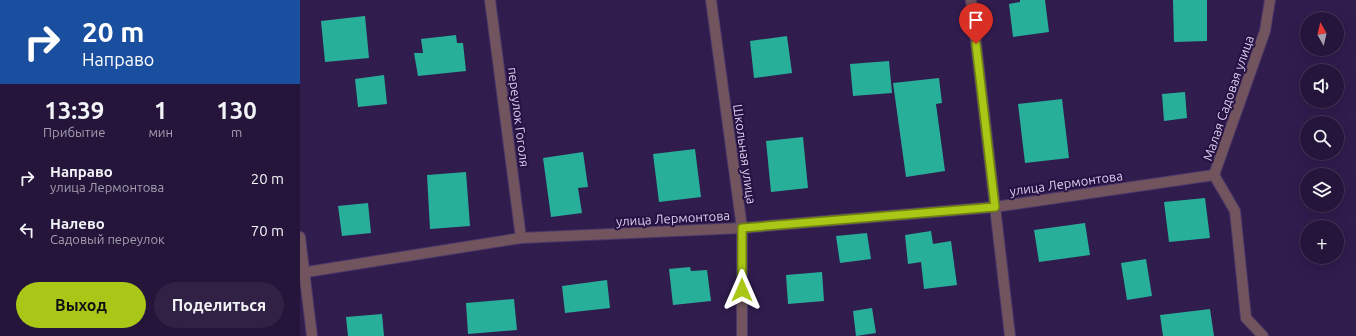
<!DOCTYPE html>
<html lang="ru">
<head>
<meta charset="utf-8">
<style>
	:root { --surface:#25153a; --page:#312245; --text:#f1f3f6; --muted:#a39faf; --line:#423454; --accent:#aac718 }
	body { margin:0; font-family:Ubuntu,sans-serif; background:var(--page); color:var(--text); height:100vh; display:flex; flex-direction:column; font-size:15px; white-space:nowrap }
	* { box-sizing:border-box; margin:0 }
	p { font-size:13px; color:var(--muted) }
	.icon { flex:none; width:22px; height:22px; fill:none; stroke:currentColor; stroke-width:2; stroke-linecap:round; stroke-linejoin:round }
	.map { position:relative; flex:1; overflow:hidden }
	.sheet { display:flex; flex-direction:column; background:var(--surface); width:300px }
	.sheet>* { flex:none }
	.hud { background:#1a4fa0; color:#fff; overflow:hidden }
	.needle { width:26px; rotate:352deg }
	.tools { position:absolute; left:1000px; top:12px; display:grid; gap:8px }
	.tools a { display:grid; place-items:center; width:44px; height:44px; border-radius:50%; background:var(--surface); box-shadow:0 4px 16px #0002,0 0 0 1px var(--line); font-size:20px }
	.pin { position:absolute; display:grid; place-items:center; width:34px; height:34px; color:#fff; margin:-41px -17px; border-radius:50% 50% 50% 0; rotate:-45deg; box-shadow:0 0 4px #0007 }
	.pin .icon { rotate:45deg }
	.me { position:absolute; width:44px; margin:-22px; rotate:0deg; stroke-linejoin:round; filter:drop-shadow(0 0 3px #0008) }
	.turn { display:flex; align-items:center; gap:14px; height:84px; padding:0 16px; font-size:18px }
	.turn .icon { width:52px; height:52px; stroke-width:2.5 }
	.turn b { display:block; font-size:28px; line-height:34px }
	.eta { display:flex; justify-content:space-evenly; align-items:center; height:68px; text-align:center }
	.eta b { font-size:24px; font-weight:600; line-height:28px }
	.primary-button { display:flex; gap:8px; margin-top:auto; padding:8px 16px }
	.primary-button a { flex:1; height:46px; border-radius:24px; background:var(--accent); color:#111; font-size:16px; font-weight:600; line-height:46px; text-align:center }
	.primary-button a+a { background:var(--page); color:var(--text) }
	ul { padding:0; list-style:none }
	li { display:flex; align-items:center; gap:12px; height:52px; padding:0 16px }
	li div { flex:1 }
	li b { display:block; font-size:15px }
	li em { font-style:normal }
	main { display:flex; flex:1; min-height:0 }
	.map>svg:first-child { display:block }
</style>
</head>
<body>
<main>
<section class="sheet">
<div class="hud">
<div class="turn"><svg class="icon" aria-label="right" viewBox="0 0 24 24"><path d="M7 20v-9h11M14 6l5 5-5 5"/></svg><div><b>20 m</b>Направо</div></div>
</div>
<div class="eta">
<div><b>13:39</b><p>Прибытие</p></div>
<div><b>1</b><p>мин</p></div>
<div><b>130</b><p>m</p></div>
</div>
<ul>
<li><svg class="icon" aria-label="right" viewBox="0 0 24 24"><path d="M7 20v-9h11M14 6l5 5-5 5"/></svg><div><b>Направо</b><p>улица Лермонтова</p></div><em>20 m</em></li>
<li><svg class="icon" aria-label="left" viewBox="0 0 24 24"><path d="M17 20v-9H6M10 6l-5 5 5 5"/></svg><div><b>Налево</b><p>Садовый переулок</p></div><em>70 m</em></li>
</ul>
<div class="primary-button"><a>Выход</a><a>Поделиться</a></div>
</section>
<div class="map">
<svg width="1056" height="336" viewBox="0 0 1056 336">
	<rect width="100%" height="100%" fill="#311c4e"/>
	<g fill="#27af9a">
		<polygon points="720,0 745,0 749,32 713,37 709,4 720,2"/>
		<polygon points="873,0 907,0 907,41 874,42"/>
		<polygon points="65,16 69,58 25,62 21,21"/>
		<polygon points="156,35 157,43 163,43 166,71 118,76 114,53 123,53 121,39"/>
		<polygon points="487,36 492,73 454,78 450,41"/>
		<polygon points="589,61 592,93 553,96 550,64"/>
		<polygon points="84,75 87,104 58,107 55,79"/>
		<polygon points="639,78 642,103 636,104 645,171 606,177 593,83"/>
		<polygon points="885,92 887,118 864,121 862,94"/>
		<polygon points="762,99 769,158 725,163 718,104"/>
		<polygon points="503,137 508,188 471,192 466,141"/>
		<polygon points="395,149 401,197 359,202 353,154"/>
		<polygon points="283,152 288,187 278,188 282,213 251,217 243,158"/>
		<polygon points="166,172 170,226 130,229 127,175"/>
		<polygon points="905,198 910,238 869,242 864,202"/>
		<polygon points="68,203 71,233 42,236 38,206"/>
		<polygon points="785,223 790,255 739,262 734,230"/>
		<polygon points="631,231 633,244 651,241 657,285 624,289 621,262 608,264 605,235"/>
		<polygon points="567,233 571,259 540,263 536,236"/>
		<polygon points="846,259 852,296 827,300 821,263"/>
		<polygon points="390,267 391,271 407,270 411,301 373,305 369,269"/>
		<polygon points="522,272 524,301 488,304 486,275"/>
		<polygon points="307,280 310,308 265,313 262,286"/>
		<polygon points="214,299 217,330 168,334 166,303"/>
		<polygon points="572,308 576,333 556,336 553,311"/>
		<polygon points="910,309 914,336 863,336 860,315"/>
		<polygon points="82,314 84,336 48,336 46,317"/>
	</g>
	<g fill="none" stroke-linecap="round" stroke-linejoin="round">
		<g stroke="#4c3968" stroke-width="12">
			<polyline id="lane" points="946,318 963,336"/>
		</g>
		<g stroke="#4c3968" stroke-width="12">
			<g id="street">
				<polyline points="190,0 221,238"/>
				<polyline points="411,0 442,228 442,336"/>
				<polyline points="671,0 710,336"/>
				<polyline points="0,237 12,336"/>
				<polyline points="0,273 221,238 442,228 695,207 914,175"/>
				<polyline points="946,318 935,211 914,175 965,31 970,0"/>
			</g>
		</g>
		<use href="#lane" stroke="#71545d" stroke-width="10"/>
		<use href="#street" stroke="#71545d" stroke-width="10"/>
	</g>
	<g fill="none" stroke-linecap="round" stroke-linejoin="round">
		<g stroke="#6e8110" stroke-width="10">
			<polyline id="route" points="442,290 442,228 695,207 676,44"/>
		</g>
		<use href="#route" stroke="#aac718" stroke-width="7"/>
	</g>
	<g text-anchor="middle" stroke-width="4" stroke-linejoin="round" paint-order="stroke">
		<g font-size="13" fill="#dbd1f0" stroke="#271243">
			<text transform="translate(928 98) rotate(-71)" y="5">Малая Садовая улица</text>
			<text transform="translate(219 117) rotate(83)" y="5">переулок Гоголя</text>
			<text transform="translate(445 154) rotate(82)" y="5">Школьная улица</text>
			<text transform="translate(766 183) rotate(-8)" y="5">улица Лермонтова</text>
			<text transform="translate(373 218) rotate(-3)" y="5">улица Лермонтова</text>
		</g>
	</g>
</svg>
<div class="tools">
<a><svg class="needle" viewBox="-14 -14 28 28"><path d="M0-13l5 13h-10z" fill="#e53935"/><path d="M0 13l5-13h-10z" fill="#a39faf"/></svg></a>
<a><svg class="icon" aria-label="sound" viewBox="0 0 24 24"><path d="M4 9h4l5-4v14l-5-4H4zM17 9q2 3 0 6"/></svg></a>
<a><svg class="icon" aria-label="search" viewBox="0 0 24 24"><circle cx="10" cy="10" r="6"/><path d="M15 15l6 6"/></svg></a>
<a><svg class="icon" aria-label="layers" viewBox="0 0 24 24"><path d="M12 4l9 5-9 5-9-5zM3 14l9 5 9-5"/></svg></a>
<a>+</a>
</div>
<div class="pin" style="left:676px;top:44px;background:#d93025"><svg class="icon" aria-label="arrive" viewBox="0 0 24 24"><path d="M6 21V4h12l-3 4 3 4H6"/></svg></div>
<svg class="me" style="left:442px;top:290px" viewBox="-20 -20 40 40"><path d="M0-17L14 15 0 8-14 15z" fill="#aac718" stroke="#fff" stroke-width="4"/></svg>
</div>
</main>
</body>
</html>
